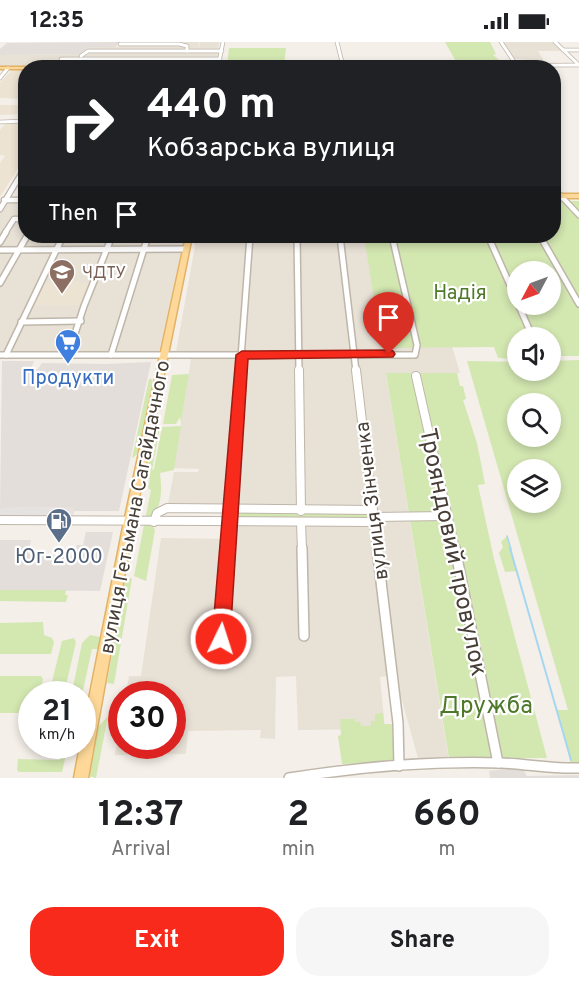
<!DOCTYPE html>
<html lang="en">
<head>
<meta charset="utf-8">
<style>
	:root { --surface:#fff; --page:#f6f6f6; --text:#202124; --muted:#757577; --accent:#f72a1c }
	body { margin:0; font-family:Overpass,sans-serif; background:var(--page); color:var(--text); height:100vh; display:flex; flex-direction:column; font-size:22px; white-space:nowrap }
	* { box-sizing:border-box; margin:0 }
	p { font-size:20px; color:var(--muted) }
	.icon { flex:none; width:33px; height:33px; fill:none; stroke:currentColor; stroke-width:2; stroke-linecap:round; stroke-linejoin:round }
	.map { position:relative; height:736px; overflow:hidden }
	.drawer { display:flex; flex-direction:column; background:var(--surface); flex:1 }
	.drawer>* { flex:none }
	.banner { position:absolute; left:18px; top:18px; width:543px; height:183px; border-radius:24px; box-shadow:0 3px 9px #0003; background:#202124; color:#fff; overflow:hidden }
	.needle { width:39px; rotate:229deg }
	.tools { position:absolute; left:507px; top:219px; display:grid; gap:12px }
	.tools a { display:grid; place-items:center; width:54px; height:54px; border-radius:50%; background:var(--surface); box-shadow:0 3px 9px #0003; font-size:30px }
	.speed { position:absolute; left:18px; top:639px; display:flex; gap:12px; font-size:30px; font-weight:700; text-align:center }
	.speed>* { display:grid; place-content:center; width:78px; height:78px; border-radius:50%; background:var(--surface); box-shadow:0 3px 9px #0003; line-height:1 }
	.speed small { font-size:15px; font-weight:400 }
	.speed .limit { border:9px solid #d22; background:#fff; color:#111 }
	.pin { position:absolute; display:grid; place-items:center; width:51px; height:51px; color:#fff; margin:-62px -26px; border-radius:50% 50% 50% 0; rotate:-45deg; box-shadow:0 0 6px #0007 }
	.pin .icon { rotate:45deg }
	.me { position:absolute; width:66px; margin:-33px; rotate:4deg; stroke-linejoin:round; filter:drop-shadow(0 0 4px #0008) }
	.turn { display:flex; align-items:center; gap:21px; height:126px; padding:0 30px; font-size:27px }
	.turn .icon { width:78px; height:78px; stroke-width:2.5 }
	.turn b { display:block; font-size:42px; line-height:51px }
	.then { display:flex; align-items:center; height:57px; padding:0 30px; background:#0003; gap:12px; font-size:22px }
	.eta { display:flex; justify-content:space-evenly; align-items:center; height:102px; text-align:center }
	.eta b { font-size:36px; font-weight:700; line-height:42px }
	.primary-button { display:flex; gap:12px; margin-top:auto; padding:12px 30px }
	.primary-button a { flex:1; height:69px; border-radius:24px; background:var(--accent); color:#fff; font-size:24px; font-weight:700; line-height:69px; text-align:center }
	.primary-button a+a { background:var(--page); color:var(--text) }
	.status { display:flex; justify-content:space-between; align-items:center; height:42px; padding:0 30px; background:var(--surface); direction:ltr }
	.status svg { height:16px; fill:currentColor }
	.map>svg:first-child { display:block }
</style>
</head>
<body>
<div class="status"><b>12:35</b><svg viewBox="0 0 49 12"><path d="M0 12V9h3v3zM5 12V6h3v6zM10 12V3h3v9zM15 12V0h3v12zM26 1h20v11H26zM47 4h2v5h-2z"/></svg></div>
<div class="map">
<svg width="579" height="736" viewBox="0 0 579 736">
	<rect width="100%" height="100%" fill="#f4efe8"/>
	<g fill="#e8e1d6">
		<polygon points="121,0 199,0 198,8 200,0 219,0 217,24 0,25 0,13 82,12 88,5 118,5"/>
		<polygon points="501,0 555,0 564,9 538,9 544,19 513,17"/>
		<polygon points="25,159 26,194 185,194 183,204 0,207 0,170 8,160"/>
		<polygon points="193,194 419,194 460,331 386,332 449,719 419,720 395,633 380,635 385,687 298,688 296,634 276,635 275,697 260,696 261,688 188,689 186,712 115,713 121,676 122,704 172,704 172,652 126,652 129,634 141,634 161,496 226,497 227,463 168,462 174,430 198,430 199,427 174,426 192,311 176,310 195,204 192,198"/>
		<polygon points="181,209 159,310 0,311 0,210"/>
	</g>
	<g fill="#e3ded9">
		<polygon points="119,0 116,5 88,5 82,12 0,13 0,7 7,1"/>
		<polygon points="2,319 34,319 31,327 38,327 42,321 106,322 151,320 119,469 74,469 74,466 31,465 7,466 0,468"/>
		<polygon points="86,490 113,490 100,549 0,548 0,498 31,498 28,512 73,514 77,503 83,503"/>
		<polygon points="503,727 523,727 527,734 579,733 579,736 490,736 489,729"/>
	</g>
	<g fill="#ede3d2">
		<polygon points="12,28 25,28 25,72 0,73 0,63 20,63 24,57 0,56 0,41"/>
		<polygon points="5,82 25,82 25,115 0,155 0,121 5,114 0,113 0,88"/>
		<polygon points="77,240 90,242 81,263 33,263 44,241"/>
	</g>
	<g fill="#d3e7b1" fill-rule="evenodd">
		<polygon points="445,0 490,0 496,12 493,13 499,18 497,18 500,23 458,23"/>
		<polygon points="229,6 286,6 284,24 227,24"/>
		<path d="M554,159h25v155h-28l-1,-18h-32l-1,21 -19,-1 -4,-11 -112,1 -18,-112h190zM518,230h32v32h-32z"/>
		<path d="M579,318v407l-7,1 -15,-58h11l-101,-349 50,1 1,8h32l1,-9zM518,362h32v32h-32zM518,428h32v32h-32z"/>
		<polygon points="386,331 457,331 460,344 463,344 466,357 463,358 477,401 485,442 478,443 494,517 547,716 449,716"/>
		<polygon points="189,332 181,381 180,375 176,382 163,382 172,333"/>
		<polygon points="149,337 152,337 153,347 139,411 132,416"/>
		<path d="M160,384l-8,44 2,-1 8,-42 19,-1 -7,44 -14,3c2,17 3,40 -15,47l6,-30 -3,-2 2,-9h-5l10,-52z"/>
		<polygon points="237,470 370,470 370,475 366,477 233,477 233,472"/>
		<polygon points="144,483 152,483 155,488 146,539 134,534"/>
		<polygon points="507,494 517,529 505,530 499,511 503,505 501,500"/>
		<polygon points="132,536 114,642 107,641 125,537"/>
		<polygon points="0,548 66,548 65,553 68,553 66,560 0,559"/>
		<polygon points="43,580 44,593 52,596 54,600 51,612 0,612 0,581"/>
		<polygon points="90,593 100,595 99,607 92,607 83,648 76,650 73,645 82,601"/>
		<polygon points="74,596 76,600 64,652 49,652 62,599"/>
		<polygon points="0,634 41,634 43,637 40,652 32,652 31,671 0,671"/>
		<polygon points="383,671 384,682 394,682 396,716 391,721 342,722 338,694 341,693 340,677 355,677 355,680 360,680 361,684 371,684 371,679 375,679 375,672"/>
		<polygon points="108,674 96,736 89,734 89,731 97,686"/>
		<polygon points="63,704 68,704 62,730 19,730 17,728 18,717 60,718"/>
	</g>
	<polygon fill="#e5e2e0" points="6,466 31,465 75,466 73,475 0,474 0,468"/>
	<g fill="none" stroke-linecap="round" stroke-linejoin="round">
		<polyline stroke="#a5d7f0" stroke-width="1.5" points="507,494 511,507"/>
		<polyline stroke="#a5d7f0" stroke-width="2" points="510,506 571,718"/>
		<g stroke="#bfb6aa" stroke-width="4.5">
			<g id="minor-far4">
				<polyline points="337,0 343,24"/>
				<polyline points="501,0 517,24"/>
				<polyline points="555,0 579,23"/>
				<polyline points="120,2 179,2 187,4 187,9"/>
				<polyline points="563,8 579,8"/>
				<polyline points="81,14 88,9 222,9"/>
				<polyline points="61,17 220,17"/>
				<polyline points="218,25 223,0"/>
				<polyline points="233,25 579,23"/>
				<polyline points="0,36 8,26"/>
				<polyline points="0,80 26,79"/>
			</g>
		</g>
		<g stroke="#bfb6aa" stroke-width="7">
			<g id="minor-far3">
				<polyline points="561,154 579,173"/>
				<polyline points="4,158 26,158"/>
				<polyline points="0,167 26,124"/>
				<polyline points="5,191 14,177 26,177"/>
			</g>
		</g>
		<g stroke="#bfb6aa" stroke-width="8">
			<g id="minor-far2">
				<polyline points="297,194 299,329"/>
				<polyline points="340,194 356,329"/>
				<polyline points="488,194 518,261"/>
				<polyline points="540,194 579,262"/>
				<polyline points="0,200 6,190"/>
				<polyline points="0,208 186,207"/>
				<polyline points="0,241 27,194"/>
				<polyline points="518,262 533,296"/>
				<polyline points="21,280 81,279"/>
				<polyline points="0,313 415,313 417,303 392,194"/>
				<polyline points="6,313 63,194"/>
				<polyline points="68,313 84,264 112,194"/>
				<polyline points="111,313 148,194"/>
				<polyline points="240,329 250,194"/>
			</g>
		</g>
		<g stroke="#bfb6aa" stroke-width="10">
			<g id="minor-far1">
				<polyline points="299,328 301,469"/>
				<polyline points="356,328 377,507"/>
				<polyline points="416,334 455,507"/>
				<polyline points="374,475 446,474"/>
				<polyline points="0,478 374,480"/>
				<polyline points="154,480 157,471 167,466 373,468"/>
				<polyline points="301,480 302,507"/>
				<polyline points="227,507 240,328"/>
			</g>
		</g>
		<g stroke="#bfb6aa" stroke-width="12">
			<g id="minor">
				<polyline points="302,506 304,594"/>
				<polyline points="377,506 398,681 399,724"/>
				<polyline points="455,506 498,721"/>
				<polyline points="221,597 228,506"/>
				<path d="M289,736c70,-11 141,-17 212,-15 27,1 50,6 78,5"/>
			</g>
		</g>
		<g stroke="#e2b367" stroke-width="3">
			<g id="major">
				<polygon points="0,25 26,25 28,26 26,26 26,27 0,27"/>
				<polygon points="167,25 234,25 236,26 165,26"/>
				<rect x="554" y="152" width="25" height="4"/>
				<polygon points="186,194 192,194 134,480 88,736 74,736 80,704 82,704 82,692 124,480"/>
			</g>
		</g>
		<use href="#minor-far4" stroke="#fff" stroke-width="3"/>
		<use href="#minor-far3" stroke="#fff" stroke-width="4.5"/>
		<use href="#minor-far2" stroke="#fff" stroke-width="5"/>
		<use href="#minor-far1" stroke="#fff" stroke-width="8"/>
		<use href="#minor" stroke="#fff" stroke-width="9"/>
		<use href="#major" fill="#fdd898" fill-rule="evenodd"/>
	</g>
	<polygon fill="#f72a1c" stroke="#a11b12" stroke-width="1.5" points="389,308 393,309 395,312 393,315 248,317 230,597 228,603 221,606 215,603 212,597 236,313 242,309"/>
	<defs>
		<g id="university-pin" transform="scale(1.35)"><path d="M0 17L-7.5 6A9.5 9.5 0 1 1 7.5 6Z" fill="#8d6e63" stroke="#fff"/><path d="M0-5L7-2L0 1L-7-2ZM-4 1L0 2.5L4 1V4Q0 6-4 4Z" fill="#fff"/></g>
		<g id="supermarket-pin" transform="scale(1.35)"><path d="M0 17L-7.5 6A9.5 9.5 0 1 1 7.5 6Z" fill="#3f7fe0" stroke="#fff"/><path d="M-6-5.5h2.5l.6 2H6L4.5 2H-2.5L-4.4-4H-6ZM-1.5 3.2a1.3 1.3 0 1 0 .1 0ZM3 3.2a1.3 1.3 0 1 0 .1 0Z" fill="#fff"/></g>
		<g id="fuel-pin" transform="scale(1.35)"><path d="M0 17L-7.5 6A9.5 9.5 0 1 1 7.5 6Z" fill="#5c6f8a" stroke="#fff"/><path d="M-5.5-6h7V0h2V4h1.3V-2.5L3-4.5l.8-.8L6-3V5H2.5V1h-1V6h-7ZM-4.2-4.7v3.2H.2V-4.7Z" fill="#fff"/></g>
	</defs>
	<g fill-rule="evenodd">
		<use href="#university-pin" x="62" y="230"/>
		<use href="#supermarket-pin" x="68" y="300"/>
		<use href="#fuel-pin" x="59" y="479"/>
	</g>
	<g text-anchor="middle" stroke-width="4.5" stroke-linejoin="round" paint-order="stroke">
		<g font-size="16" fill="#785e54" stroke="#fff" text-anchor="start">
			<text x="82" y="236">ЧДТУ</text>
		</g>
		<g font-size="20" fill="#4e782a" stroke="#fff">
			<text x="460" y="257">Надія</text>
		</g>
		<g font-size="20" fill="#366cbe" stroke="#fff">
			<text x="68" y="342">Продукти</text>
		</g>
		<g font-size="20" fill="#473f37" stroke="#fff">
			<text transform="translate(371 459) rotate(-97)" y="7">вулиця Зінченка</text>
			<text transform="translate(134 465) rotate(-79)" y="7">вулиця Гетьмана Сагайдачного</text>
		</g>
		<g font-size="20" fill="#4e5e75" stroke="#fff">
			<text x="59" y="521">Юг-2000</text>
		</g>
		<g font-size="24" fill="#473f37" stroke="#fff">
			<text transform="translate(454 510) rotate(78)" y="8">Трояндовий провулок</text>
		</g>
		<g font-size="24" fill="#4e782a" stroke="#fff">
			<text x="486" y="671">Дружба</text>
		</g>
	</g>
</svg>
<div class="tools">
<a><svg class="needle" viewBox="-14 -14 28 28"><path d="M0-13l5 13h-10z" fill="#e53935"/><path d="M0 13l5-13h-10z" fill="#757577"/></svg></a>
<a><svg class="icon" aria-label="sound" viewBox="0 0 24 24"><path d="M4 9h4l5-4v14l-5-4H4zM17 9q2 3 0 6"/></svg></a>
<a><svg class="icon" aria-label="search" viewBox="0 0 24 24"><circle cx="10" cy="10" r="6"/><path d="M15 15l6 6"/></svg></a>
<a><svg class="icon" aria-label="layers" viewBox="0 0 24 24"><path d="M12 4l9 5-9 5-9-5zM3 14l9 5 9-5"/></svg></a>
</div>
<div class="speed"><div>21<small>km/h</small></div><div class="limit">30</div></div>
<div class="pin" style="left:389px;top:312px;background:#d93025"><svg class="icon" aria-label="arrive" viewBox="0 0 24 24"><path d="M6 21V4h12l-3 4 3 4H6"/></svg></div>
<svg class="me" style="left:221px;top:597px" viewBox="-20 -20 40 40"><circle r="17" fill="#f72a1c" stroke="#fff" stroke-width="3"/><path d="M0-11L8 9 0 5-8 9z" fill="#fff"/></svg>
<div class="banner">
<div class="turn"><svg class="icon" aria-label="right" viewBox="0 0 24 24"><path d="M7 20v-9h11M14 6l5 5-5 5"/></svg><div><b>440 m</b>Кобзарська вулиця</div></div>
<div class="then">Then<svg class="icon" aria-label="arrive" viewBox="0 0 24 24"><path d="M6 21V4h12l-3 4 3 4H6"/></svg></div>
</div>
</div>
<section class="drawer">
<div class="eta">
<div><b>12:37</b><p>Arrival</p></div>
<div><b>2</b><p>min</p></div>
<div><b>660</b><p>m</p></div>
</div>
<div class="primary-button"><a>Exit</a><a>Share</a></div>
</section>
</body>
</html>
